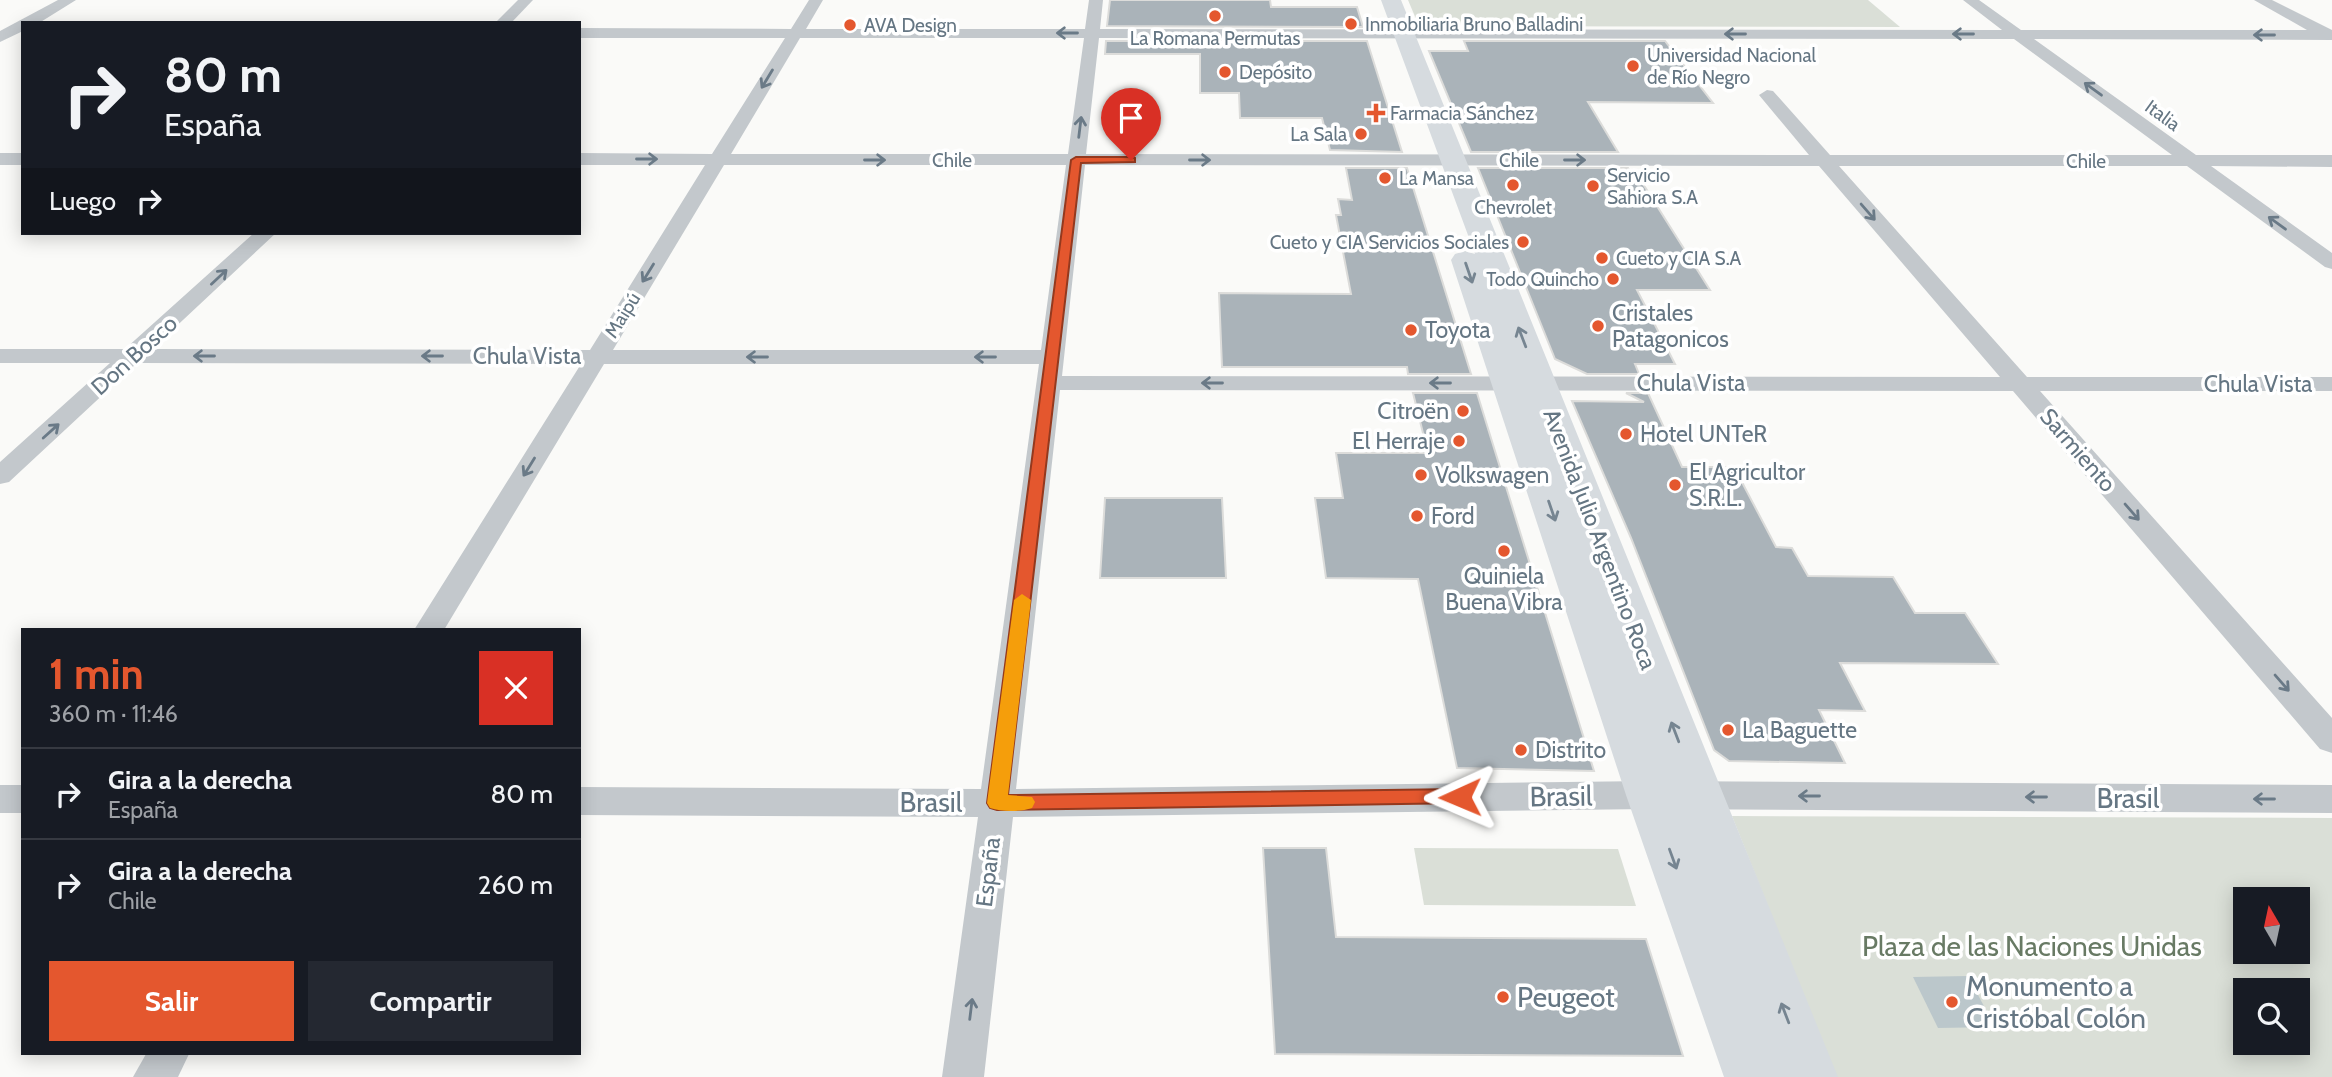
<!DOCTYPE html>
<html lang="es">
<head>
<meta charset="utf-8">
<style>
	:root { --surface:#171b24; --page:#242831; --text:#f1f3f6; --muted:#9ea1a6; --line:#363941; --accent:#e4572e }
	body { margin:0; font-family:Cabin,sans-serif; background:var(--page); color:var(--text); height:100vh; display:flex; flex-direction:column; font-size:26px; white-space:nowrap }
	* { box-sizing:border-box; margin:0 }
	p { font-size:23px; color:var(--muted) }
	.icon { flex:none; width:38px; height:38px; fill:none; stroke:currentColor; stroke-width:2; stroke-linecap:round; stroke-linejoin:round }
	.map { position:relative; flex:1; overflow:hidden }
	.drawer { position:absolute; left:21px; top:628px; width:560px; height:427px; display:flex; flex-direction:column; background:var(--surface); border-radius:0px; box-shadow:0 4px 18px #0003 }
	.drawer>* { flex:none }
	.top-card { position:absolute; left:21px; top:21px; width:560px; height:214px; border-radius:0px; box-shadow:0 4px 18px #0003; background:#171b24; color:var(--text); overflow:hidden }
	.needle { width:46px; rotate:351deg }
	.controls { position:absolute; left:2233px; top:887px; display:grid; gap:14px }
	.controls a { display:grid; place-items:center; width:77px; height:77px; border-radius:0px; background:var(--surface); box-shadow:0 4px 18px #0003; font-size:35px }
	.pin { position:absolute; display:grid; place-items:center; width:60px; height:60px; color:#fff; margin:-72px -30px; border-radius:50% 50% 50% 0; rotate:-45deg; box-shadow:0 0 7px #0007 }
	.pin .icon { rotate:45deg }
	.me { position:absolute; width:77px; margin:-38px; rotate:269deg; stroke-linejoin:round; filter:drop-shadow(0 0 5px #0008) }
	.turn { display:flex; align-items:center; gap:24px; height:147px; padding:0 28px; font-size:32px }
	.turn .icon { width:91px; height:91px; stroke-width:2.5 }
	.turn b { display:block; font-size:49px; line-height:60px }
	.then { display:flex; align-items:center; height:66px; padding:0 28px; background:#0003; gap:14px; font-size:26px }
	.round { display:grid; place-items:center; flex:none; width:74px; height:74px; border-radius:0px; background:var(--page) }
	.summary { display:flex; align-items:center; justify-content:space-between; height:119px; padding:0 28px }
	h1 { font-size:42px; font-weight:700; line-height:52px; color:var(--accent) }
	.button { display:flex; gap:14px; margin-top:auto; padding:14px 28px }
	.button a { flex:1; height:80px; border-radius:0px; background:var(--accent); color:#fff; font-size:28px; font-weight:700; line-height:80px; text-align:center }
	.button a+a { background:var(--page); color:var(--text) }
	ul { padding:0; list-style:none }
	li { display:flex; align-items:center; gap:21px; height:91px; padding:0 28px; border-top:2px solid var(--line) }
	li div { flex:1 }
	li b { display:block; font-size:26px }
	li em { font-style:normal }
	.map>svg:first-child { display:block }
</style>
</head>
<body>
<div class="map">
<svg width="2332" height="1077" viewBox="0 0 2332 1077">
	<rect width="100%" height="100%" fill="#fafaf8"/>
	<g fill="#dadfd7" fill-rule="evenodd">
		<polygon points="1408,0 1868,0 1900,27 1419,26"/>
		<path d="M1732,816l600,2v259h-496zM2245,900h53v52h-53zM2245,990h53v53h-53z"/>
		<polygon points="1414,848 1618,849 1636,906 1424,905"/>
	</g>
	<polygon fill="#bbc7cb" points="1968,976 1995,1027 1938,1028 1913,977"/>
	<g fill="#aab3b9" stroke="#dcdcda" stroke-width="2">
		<polygon points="1110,0 1270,0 1271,7 1357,7 1363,27 1107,26"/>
		<polygon points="1106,41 1367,41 1402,152 1330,150 1322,118 1240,118 1239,93 1200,93 1200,54 1105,54"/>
		<polygon points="1464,41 1665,41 1713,103 1588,102 1618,152 1471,152 1429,51 1468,51"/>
		<polygon points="1346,168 1407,168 1471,374 1408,374 1407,367 1222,367 1219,293 1351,294 1336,215 1341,215 1338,199 1352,200"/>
		<polygon points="1478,168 1628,168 1633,176 1638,176 1710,290 1637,290 1675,364 1635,364 1639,374 1587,374 1555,359"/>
		<polygon points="1413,393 1477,393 1594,771 1457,768 1418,579 1326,578 1315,498 1343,498 1336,453 1428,453"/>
		<polygon points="1626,393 1648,393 1682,467 1734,467 1776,547 1792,548 1808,576 1893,577 1915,613 1965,613 1998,664 1840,663 1865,711 1819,710 1845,763 1729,761 1714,750 1631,538 1572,401 1644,402"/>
		<polygon points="1105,498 1222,498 1226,578 1100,578"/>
		<polygon points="1263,848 1326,848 1336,937 1646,939 1683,1056 1275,1054"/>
	</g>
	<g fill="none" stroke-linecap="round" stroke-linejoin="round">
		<g fill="#c3c8cc" fill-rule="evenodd">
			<polygon points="58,0 76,0 39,23 23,23 23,31 0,42 0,31"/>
			<polygon points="518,0 533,0 511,23 495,23"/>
			<path d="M809,0h14l-17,29h279l4,-29h14l-3,29 902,1 -39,-30h16l42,30h286l-53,-30h18l60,30v10l-298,-1 162,116h136v12l-121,-1 121,87v16l-7,-2 -138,-101h-348l188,211h305v14h-292l292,327v35l-12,-4 -307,-358 -953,-1 -44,399 634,-8 682,4v28l-682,-4 -637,8 -29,260h-42l36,-260 -399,-2v-28l402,2 58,-425h-435l-160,266h-30l167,-266 -444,-1 -128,119 -9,2v-22l110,-99h-110v-14h125l129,-116h22l-124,116 438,1 115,-185h-126v-12l133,1 73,-116h-206v-10l212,1zM800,38h284l-16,116h-337zM1099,38l915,1 158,116h-342l-57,-64 -6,-1 -8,5 50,60 -723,-1zM724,165h342l-25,185h-428zM1085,165l734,1 181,211 -938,-1z"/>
			<rect x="0" y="153" width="23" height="12"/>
			<rect x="0" y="785" width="23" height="28"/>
			<polygon points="146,1054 189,1054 178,1077 133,1077"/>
		</g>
		<polygon fill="#d6dbdf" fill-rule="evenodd" points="1381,0 1401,0 1838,1077 1724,1077 1626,795 1451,260 1455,254 1465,251 1475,254"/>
	</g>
	<defs><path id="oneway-shaft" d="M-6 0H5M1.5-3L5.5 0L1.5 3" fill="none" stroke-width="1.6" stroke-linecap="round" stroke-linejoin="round" transform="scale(1.75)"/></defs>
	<g stroke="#6a7a87">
		<use href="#oneway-shaft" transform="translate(1067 33) rotate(-180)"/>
		<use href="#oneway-shaft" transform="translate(1735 34) rotate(-180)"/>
		<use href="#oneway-shaft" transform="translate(1963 34) rotate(-180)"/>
		<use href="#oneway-shaft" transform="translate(2264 35) rotate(-180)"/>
		<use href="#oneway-shaft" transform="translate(767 79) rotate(121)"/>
		<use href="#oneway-shaft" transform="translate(2093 89) rotate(-144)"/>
		<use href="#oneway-shaft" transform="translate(1080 127) rotate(-83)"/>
		<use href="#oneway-shaft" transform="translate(647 159)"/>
		<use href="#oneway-shaft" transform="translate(875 160)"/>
		<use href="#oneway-shaft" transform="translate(1200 160)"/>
		<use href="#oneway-shaft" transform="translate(1575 160)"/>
		<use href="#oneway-shaft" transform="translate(1868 212) rotate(49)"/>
		<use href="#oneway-shaft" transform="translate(2277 223) rotate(-144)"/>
		<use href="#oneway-shaft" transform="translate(648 273) rotate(122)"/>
		<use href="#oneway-shaft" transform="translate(219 277) rotate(-43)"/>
		<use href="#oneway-shaft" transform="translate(204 356) rotate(-180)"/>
		<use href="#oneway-shaft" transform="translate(432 356) rotate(-180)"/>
		<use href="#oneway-shaft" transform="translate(757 357) rotate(-180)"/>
		<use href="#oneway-shaft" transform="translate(985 357) rotate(-180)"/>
		<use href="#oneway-shaft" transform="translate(1212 383) rotate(180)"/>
		<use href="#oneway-shaft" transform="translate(1440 383) rotate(180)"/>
		<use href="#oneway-shaft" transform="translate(51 431) rotate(-42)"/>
		<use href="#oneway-shaft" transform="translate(529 467) rotate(122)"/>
		<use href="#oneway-shaft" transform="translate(2132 512) rotate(49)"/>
		<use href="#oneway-shaft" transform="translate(2282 683) rotate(49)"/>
		<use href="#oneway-shaft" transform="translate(1809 796) rotate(-180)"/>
		<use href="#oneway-shaft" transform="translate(2036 797) rotate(-180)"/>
		<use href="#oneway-shaft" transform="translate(2264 799) rotate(-180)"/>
		<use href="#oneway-shaft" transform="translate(971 1009) rotate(-83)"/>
	</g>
	<g stroke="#768591">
		<use href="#oneway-shaft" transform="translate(1469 273) rotate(71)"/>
		<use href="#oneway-shaft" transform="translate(1522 337) rotate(-111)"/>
		<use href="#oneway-shaft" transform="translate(1552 511) rotate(71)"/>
		<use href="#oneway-shaft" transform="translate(1675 732) rotate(-111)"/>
		<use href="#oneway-shaft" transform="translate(1673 859) rotate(70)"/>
		<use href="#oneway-shaft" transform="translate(1785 1013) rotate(-111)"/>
	</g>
	<polygon fill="#e4572e" stroke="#94391e" stroke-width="2" points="1131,157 1135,158 1135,162 1081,163 1008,795 1460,789 1466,792 1469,797 1466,803 997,810 990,808 987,803 1071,160 1076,157"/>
	<path fill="#f59e0b" d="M1022,594l9,6 -23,195 24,2 3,5 -3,6c-12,4 -30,4 -42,0l-3,-5 27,-203z"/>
	<g fill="#e4572e" stroke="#fff" stroke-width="2.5">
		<circle cx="1215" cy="16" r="7"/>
		<circle cx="1351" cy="24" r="7"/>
		<circle cx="850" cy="25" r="7"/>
		<circle cx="1633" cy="66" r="7"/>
		<circle cx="1225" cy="72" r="7"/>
		<path d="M1372.5 102.5h7v7h7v7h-7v7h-7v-7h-7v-7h7z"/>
		<circle cx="1361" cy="134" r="7"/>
		<circle cx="1385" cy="178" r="7"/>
		<circle cx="1513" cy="185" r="7"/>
		<circle cx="1593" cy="186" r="7"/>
		<circle cx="1523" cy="242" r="7"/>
		<circle cx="1602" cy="258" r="7"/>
		<circle cx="1613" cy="279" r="7"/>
		<circle cx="1598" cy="326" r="7"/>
		<circle cx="1411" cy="330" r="7"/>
		<circle cx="1463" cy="411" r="7"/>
		<circle cx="1626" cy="434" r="7"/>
		<circle cx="1459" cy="441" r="7"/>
		<circle cx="1421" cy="475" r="7"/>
		<circle cx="1675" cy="485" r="7"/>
		<circle cx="1417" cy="516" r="7"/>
		<circle cx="1504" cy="551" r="7"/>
		<circle cx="1728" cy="730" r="7"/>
		<circle cx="1521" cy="750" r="7"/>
		<circle cx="1503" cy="997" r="7"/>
		<circle cx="1952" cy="1002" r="7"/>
	</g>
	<g text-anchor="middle" stroke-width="7" stroke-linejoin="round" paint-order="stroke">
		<g font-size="19" fill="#657683" stroke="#fff" text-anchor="start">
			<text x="1365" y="31">Inmobiliaria Bruno Balladini</text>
			<text x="864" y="32">AVA Design</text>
			<text x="1215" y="45" text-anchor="middle">La Romana Permutas</text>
			<text x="1647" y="62">Universidad Nacional<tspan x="1647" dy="22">de Río Negro</tspan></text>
			<text x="1239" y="79">Depósito</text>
			<text x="1390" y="120">Farmacia Sánchez</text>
			<text x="1347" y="141" text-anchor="end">La Sala</text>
			<text x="1607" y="182">Servicio<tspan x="1607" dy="22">Sahiora S.A</tspan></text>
			<text x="1399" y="185">La Mansa</text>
			<text x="1513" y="214" text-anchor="middle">Chevrolet</text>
			<text x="1509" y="249" text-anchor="end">Cueto y CIA Servicios Sociales</text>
			<text x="1616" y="265">Cueto y CIA S.A</text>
			<text x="1599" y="286" text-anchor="end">Todo Quincho</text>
		</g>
		<g font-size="19" fill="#657683" stroke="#fff">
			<text transform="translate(2163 115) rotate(36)" y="7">Italia</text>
			<text x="952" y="167">Chile</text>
			<text x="1519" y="167">Chile</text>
			<text x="2086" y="168">Chile</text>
			<text transform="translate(622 315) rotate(-58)" y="7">Maipú</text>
		</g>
		<g font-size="23" fill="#657683" stroke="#fff" text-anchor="start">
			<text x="1612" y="321">Cristales<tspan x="1612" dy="26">Patagonicos</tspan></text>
			<text x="1425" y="338">Toyota</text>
			<text x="1449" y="419" text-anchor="end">Citroën</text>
			<text x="1640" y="442">Hotel UNTeR</text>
			<text x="1445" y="449" text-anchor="end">El Herraje</text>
			<text x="1689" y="480">El Agricultor<tspan x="1689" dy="26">S.R.L.</tspan></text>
			<text x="1435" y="483">Volkswagen</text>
			<text x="1431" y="524">Ford</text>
			<text x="1504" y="584" text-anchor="middle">Quiniela<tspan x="1504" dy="26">Buena Vibra</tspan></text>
			<text x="1742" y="738">La Baguette</text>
			<text x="1535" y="758">Distrito</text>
		</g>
		<g font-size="23" fill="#657683" stroke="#fff">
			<text transform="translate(134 355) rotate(-42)" y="8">Don Bosco</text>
			<text x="527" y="364">Chula Vista</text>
			<text x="1691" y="391">Chula Vista</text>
			<text x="2258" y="392">Chula Vista</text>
			<text transform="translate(2078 450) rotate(49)" y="8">Sarmiento</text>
			<text transform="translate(1600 539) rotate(69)" y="8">Avenida Julio Argentino Roca</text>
			<text transform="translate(988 872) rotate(-83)" y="8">España</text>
		</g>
		<g font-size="28" fill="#657683" stroke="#fff">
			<text transform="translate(1561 796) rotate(-1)" y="10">Brasil</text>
			<text x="2128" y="808">Brasil</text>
			<text x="931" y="812">Brasil</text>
		</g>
		<g font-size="28" fill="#687a64" stroke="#fff">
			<text x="2032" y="956">Plaza de las Naciones Unidas</text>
		</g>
		<g font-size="28" fill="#657683" stroke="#fff" text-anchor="start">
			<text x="1966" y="996">Monumento a<tspan x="1966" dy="32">Cristóbal Colón</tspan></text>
			<text x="1517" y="1007">Peugeot</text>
		</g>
	</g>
</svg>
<div class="controls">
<a><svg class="needle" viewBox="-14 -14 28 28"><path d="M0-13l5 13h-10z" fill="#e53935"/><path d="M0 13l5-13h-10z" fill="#9ea1a6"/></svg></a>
<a><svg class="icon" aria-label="search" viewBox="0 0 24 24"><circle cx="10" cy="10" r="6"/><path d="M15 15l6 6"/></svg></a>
</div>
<div class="pin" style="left:1131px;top:160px;background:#d93025"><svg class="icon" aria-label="arrive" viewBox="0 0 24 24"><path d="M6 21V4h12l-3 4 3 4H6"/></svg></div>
<svg class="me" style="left:1460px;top:797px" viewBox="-20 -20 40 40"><path d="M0-17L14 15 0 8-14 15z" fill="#e4572e" stroke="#fff" stroke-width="4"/></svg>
<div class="top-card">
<div class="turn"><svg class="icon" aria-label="right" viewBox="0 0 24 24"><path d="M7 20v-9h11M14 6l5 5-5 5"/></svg><div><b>80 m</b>España</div></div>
<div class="then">Luego<svg class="icon" aria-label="right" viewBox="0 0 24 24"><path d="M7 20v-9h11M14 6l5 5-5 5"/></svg></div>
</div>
<section class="drawer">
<div class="summary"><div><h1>1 min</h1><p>360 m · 11:46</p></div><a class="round" style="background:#d93025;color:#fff"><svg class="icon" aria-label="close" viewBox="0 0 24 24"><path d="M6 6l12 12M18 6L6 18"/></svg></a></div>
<ul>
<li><svg class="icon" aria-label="right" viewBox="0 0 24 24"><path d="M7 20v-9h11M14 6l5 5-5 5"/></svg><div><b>Gira a la derecha</b><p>España</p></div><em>80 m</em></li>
<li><svg class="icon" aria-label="right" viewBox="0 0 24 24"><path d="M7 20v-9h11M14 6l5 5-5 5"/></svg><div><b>Gira a la derecha</b><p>Chile</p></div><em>260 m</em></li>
</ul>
<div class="button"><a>Salir</a><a>Compartir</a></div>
</section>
</div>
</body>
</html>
